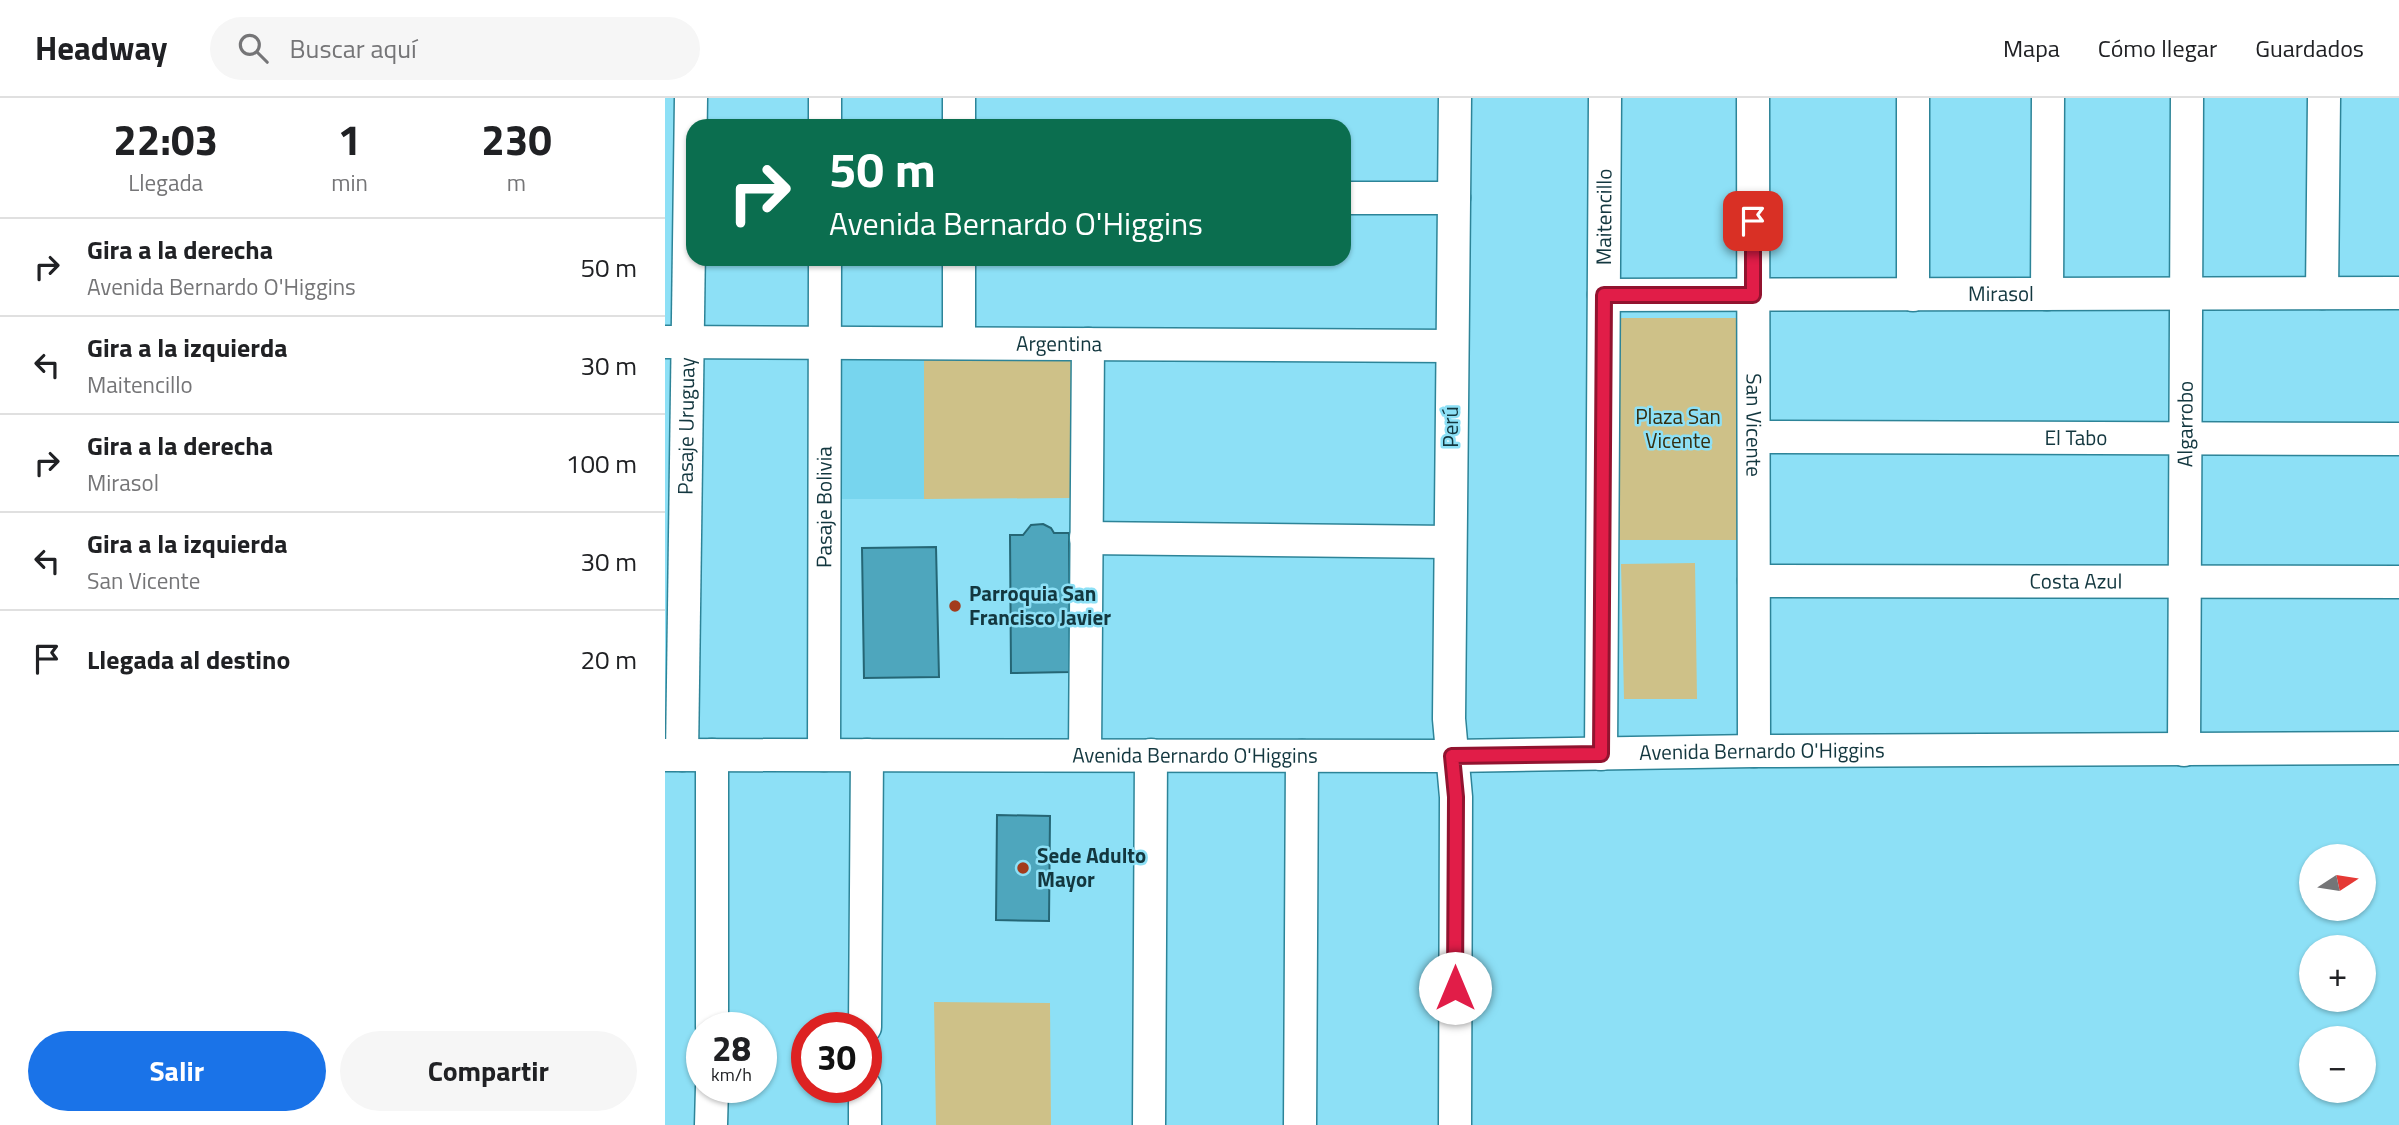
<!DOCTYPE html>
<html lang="es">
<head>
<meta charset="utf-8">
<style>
	:root { --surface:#fff; --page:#f6f6f6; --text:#202124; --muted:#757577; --line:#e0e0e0; --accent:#1a73e8 }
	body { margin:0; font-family:"Titillium Web",sans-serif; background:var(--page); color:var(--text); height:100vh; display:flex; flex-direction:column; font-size:26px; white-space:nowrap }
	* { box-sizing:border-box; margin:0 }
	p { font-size:23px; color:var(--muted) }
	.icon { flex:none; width:38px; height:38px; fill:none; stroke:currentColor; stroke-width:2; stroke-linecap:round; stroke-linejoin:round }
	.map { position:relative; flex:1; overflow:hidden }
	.panel { display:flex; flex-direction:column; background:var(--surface); width:665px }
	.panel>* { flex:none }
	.hud { position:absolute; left:21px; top:21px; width:665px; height:147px; border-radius:21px; box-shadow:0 2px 5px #0004; background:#0b6e4f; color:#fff; overflow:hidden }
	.needle { width:46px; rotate:78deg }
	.controls { position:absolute; left:1634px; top:746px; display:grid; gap:14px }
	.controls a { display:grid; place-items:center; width:77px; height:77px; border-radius:50%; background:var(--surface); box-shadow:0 2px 5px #0004; font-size:35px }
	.speed { position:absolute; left:21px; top:914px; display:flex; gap:14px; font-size:35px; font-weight:700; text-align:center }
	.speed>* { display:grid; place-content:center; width:91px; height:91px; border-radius:50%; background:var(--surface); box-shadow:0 2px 5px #0004; line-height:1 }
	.speed small { font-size:18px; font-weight:400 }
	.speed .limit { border:10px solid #d22; background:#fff; color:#111 }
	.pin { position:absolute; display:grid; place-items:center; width:60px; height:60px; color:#fff; margin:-30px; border-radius:14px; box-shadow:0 4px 10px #0006 }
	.me { position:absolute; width:77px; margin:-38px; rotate:0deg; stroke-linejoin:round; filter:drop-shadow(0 0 5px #0008) }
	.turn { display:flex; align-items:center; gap:24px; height:147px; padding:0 28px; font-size:32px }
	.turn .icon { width:91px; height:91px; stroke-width:2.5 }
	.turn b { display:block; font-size:49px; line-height:60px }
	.eta { display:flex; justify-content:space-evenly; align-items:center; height:119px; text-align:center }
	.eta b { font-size:42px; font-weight:700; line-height:49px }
	.cta { display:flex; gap:14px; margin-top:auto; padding:14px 28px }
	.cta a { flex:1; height:80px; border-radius:42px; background:var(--accent); color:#fff; font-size:28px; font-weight:700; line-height:80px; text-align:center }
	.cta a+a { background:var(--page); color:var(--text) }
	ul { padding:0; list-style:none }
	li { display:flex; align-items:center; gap:21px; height:98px; padding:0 28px; border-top:2px solid var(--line) }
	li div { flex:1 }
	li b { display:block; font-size:26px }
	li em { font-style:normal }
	header { display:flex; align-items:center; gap:42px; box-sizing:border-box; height:98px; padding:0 35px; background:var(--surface); border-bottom:2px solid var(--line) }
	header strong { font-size:33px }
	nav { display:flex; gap:38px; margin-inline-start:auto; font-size:24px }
	.search { width:490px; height:63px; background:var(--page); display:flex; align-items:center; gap:18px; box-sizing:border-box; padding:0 24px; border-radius:38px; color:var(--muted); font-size:26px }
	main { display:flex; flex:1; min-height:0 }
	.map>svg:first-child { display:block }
</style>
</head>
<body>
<header>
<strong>Headway</strong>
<div class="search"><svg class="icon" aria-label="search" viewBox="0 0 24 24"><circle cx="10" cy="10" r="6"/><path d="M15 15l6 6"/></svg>Buscar aquí</div>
<nav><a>Mapa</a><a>Cómo llegar</a><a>Guardados</a></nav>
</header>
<main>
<section class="panel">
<div class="eta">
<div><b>22:03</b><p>Llegada</p></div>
<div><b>1</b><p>min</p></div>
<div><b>230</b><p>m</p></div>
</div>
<ul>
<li><svg class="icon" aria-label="right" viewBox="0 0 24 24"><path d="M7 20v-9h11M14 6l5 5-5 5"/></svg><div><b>Gira a la derecha</b><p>Avenida Bernardo O'Higgins</p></div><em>50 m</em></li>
<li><svg class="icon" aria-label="left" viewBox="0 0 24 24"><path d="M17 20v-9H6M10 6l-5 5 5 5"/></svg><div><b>Gira a la izquierda</b><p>Maitencillo</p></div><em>30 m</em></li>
<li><svg class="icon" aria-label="right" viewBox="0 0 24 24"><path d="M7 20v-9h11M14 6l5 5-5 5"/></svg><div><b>Gira a la derecha</b><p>Mirasol</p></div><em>100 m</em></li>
<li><svg class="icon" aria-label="left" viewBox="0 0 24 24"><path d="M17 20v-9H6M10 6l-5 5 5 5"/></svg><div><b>Gira a la izquierda</b><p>San Vicente</p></div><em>30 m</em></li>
<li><svg class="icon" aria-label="arrive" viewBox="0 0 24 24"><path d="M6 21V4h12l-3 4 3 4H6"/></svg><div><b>Llegada al destino</b></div><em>20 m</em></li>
</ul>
<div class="cta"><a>Salir</a><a>Compartir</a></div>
</section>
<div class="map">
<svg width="1734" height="1027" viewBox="0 0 1734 1027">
	<rect width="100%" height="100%" fill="#8de0f6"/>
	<polygon fill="#77d5ee" points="172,261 259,261 259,401 173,401"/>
	<g fill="#cec188">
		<polygon points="947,220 1079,220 1079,442 948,442"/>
		<polygon points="406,260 407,400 259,401 259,261"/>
		<polygon points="1030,465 1032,601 959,601 956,466"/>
		<polygon points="269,904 385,905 386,1027 271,1027"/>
	</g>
	<g fill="#4ea6bd" stroke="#256675" stroke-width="2">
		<polygon points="378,426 386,430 389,435 404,435 405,574 346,575 345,437 358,437 366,427"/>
		<polygon points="271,449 274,579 199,580 197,450"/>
		<polygon points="332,717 385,718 384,823 331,822"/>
	</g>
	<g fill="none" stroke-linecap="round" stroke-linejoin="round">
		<g stroke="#2d8498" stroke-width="35">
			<g id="minor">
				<polyline points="294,0 294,28"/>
				<polyline points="790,0 784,621 791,699 790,1027"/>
				<path id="s1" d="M1088,0l1,653"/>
				<polyline points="160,28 160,0"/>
				<polyline points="679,100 789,100"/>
				<polyline points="294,161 294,245"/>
				<polyline points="1657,195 1659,0"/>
				<polyline points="1382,196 1383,0"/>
				<path id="s2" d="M939,197l795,-2"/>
				<polyline points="1248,197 1248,0"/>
				<path id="s3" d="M0,244l787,4"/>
				<path id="s4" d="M1089,339l645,2"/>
				<polyline points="421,440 785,444"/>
				<path id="s5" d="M1089,483l645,1"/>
				<path id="s6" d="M1519,652l3,-652"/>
				<path id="s7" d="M936,656l4,-656"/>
				<path id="s8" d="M0,657l787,1 302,-5 645,-3"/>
				<path id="s9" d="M17,657l9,-657"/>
				<path id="s10" d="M159,657l1,-496"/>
				<polyline points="420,657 423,246"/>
				<polyline points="47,929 47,657"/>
				<polyline points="200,929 202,657"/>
				<polyline points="46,1027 47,989"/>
				<polyline points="200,1027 200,989"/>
				<polyline points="484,1027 486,657"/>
				<polyline points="635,1027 637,658"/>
			</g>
		</g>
		<use href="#minor" stroke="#fff" stroke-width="32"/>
	</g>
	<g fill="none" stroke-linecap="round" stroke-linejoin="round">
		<g stroke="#92132f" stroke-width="18">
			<polyline id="route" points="790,890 791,699 787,658 936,656 939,197 1088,197 1088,123"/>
		</g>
		<use href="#route" stroke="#e11d48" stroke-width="12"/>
	</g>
	<g fill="#a33c1d" stroke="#8de0f6" stroke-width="2.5">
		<circle cx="290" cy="508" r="7"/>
		<circle cx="358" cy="770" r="7"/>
	</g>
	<g text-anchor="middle" stroke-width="5" stroke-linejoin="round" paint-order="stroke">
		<g font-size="21" fill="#13373f" stroke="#8de0f6">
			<text dy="7" stroke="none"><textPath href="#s7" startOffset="537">Maitencillo</textPath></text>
			<text dy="7" stroke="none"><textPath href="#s2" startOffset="397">Mirasol</textPath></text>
			<text dy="7" stroke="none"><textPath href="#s3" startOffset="394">Argentina</textPath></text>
			<text dy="7" stroke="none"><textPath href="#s6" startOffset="326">Algarrobo</textPath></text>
			<text dy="7" stroke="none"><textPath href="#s1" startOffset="327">San Vicente</textPath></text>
			<text dy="7" stroke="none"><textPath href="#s9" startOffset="329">Pasaje Uruguay</textPath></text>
			<text transform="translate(786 329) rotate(-90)" y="7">Perú</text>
			<text dy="7" stroke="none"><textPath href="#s4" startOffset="322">El Tabo</textPath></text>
			<text dy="7" stroke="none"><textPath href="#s10" startOffset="248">Pasaje Bolivia</textPath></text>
			<text dy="7" stroke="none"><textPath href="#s5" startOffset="322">Costa Azul</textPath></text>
			<text dy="7" stroke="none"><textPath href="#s8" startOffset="1097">Avenida Bernardo O'Higgins</textPath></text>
			<text dy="7" stroke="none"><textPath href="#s8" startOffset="530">Avenida Bernardo O'Higgins</textPath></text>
		</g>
		<g font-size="21" fill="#352e0f" stroke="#8de0f6">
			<text x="1013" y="326">Plaza San<tspan x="1013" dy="24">Vicente</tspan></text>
		</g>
		<g font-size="21" font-weight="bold" fill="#13373f" stroke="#8de0f6" text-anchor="start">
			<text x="304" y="503">Parroquia San<tspan x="304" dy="24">Francisco Javier</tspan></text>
			<text x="372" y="765">Sede Adulto<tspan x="372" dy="24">Mayor</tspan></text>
		</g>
	</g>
</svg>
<div class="controls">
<a><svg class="needle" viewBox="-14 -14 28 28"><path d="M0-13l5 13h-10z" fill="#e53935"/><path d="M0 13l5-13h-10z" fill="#757577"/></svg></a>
<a>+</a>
<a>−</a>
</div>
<div class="speed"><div>28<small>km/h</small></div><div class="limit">30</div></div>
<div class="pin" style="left:1088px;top:123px;background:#d93025"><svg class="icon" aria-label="arrive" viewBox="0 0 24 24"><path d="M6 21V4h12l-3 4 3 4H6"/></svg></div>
<svg class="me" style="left:790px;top:890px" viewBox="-20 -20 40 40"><circle r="19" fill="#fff"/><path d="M0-13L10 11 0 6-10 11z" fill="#e11d48"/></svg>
<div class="hud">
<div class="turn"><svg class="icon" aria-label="right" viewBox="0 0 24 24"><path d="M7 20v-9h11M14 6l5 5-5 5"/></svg><div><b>50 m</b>Avenida Bernardo O'Higgins</div></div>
</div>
</div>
</main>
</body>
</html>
